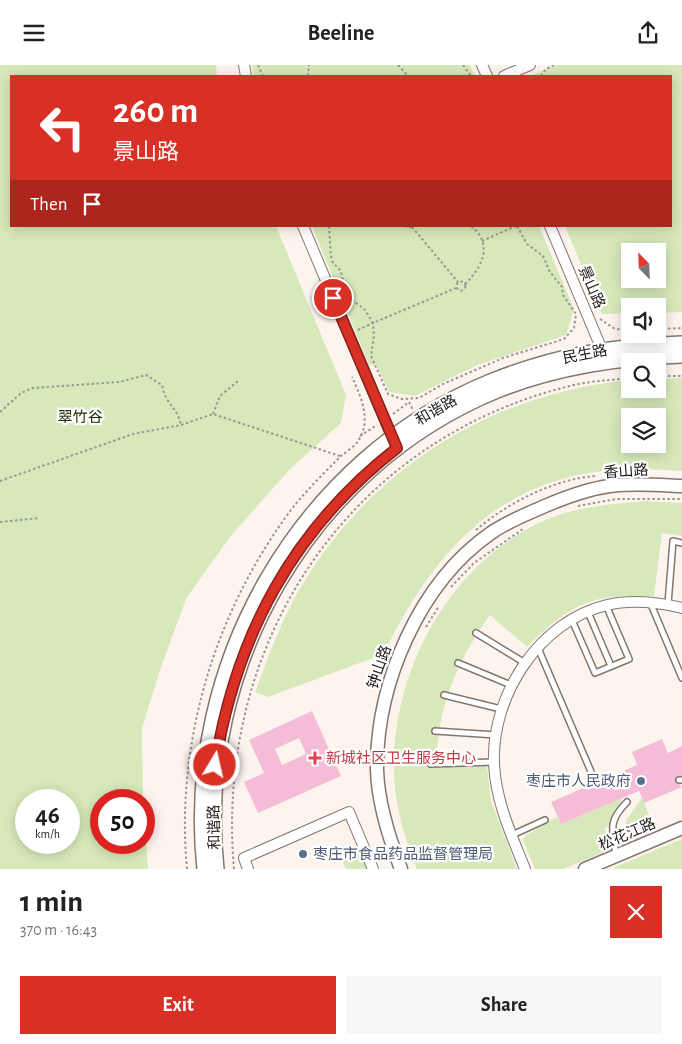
<!DOCTYPE html>
<html lang="en">
<head>
<meta charset="utf-8">
<style>
	:root { --surface:#fff; --page:#f6f6f6; --text:#222; --muted:#767676; --accent:#d93025 }
	body { margin:0; font-family:"Alegreya Sans","Noto Sans SC",sans-serif; background:var(--page); color:var(--text); height:100vh; display:flex; flex-direction:column; font-size:19px; white-space:nowrap }
	* { box-sizing:border-box; margin:0 }
	p { font-size:16px; color:var(--muted) }
	.icon { flex:none; width:28px; height:28px; fill:none; stroke:currentColor; stroke-width:2; stroke-linecap:round; stroke-linejoin:round }
	.map { position:relative; height:804px; overflow:hidden }
	.panel { display:flex; flex-direction:column; background:var(--surface); flex:1 }
	.panel>* { flex:none }
	.guide { position:absolute; left:10px; top:10px; width:662px; height:152px; border-radius:0px; box-shadow:0 2px 12px #0003; background:#d93025; color:#fff; overflow:hidden }
	.needle { width:32px; rotate:337deg }
	.tools { position:absolute; left:621px; top:178px; display:grid; gap:10px }
	.tools a { display:grid; place-items:center; width:45px; height:45px; border-radius:0px; background:var(--surface); box-shadow:0 2px 12px #0003; font-size:25px }
	.speed { position:absolute; left:15px; top:724px; display:flex; gap:10px; font-size:25px; font-weight:700; text-align:center }
	.speed>* { display:grid; place-content:center; width:65px; height:65px; border-radius:50%; background:var(--surface); box-shadow:0 2px 12px #0003; line-height:1 }
	.speed small { font-size:12px; font-weight:400 }
	.speed .limit { border:8px solid #d22; background:#fff; color:#111 }
	.pin { position:absolute; display:grid; place-items:center; width:42px; height:42px; color:#fff; margin:-21px; border:2px solid #fff; border-radius:50%; box-shadow:0 1px 5px #0007 }
	.me { position:absolute; width:55px; margin:-28px; rotate:9deg; stroke-linejoin:round; filter:drop-shadow(0 0 4px #0008) }
	.turn { display:flex; align-items:center; gap:18px; height:105px; padding:0 20px; font-size:22px }
	.turn .icon { width:65px; height:65px; stroke-width:2.5 }
	.turn b { display:block; font-size:35px; line-height:42px }
	.then { display:flex; align-items:center; height:48px; padding:0 20px; background:#0003; gap:10px; font-size:19px }
	.round { display:grid; place-items:center; flex:none; width:52px; height:52px; border-radius:0px; background:var(--page) }
	.summary { display:flex; align-items:center; justify-content:space-between; height:85px; padding:0 20px }
	h1 { font-size:30px; font-weight:700; line-height:38px }
	.cta { display:flex; gap:10px; margin-top:auto; padding:10px 20px }
	.cta a { flex:1; height:58px; border-radius:0px; background:var(--accent); color:#fff; font-size:20px; font-weight:700; line-height:58px; text-align:center }
	.cta a+a { background:var(--page); color:var(--text) }
	header { display:flex; justify-content:space-between; align-items:center; height:65px; padding:0 20px; background:var(--surface); font-size:22px; font-weight:700 }
	.map>svg:first-child { display:block }
</style>
</head>
<body>
<header><svg class="icon" aria-label="menu" viewBox="0 0 24 24"><path d="M4 6h16M4 12h16M4 18h16"/></svg>Beeline<svg class="icon" aria-label="share" viewBox="0 0 24 24"><path d="M12 15V3M7 8l5-5 5 5M5 13v7h14v-7"/></svg></header>
<div class="map">
<svg width="682" height="804" viewBox="0 0 682 804">
	<rect width="100%" height="100%" fill="#fef4ee"/>
	<g fill="#d7e9ba" fill-rule="evenodd">
		<path d="M0,0h216l1,11h-206v150h265l70,169 -5,28 -51,46 -60,68 -43,60 -25,67 -20,64 1,72h-42v43h43v-29l4,55h-148zM26,735h43v43h-43z"/>
		<polygon points="252,0 470,0 475,11 254,11"/>
		<path d="M557,0h125v247l-24,1v-7h-28v7l-28,1 -37,-88h106v-150h-141zM658,186v28h-28v-28z"/>
		<polygon points="312,161 539,161 574,244 566,270 475,301 415,331 389,327 376,300 369,300"/>
		<path d="M682,313v93c-28,-2 -59,-3 -87,1 -106,15 -168,91 -211,182l-116,43 -13,-5c12,-31 23,-62 38,-91 69,-127 193,-207 337,-221v9h28v-10zM630,351h28v28h-28z"/>
		<path d="M646,436l36,2v33l-20,-3 -8,63c-63,-2 -83,7 -127,51l-37,-32c-35,49 -52,92 -54,152l51,-1 4,35 26,68h-100c-12,-30 -22,-62 -23,-95 -3,-97 49,-199 135,-246 36,-20 77,-24 117,-27z"/>
		<polygon points="642,732 650,753 625,764 627,754"/>
		<polygon points="622,733 614,759 604,763 611,780 608,785 564,804 535,804 523,775 525,771 557,752 561,759"/>
		<polygon points="682,774 682,804 615,804 615,802"/>
		<polygon points="360,784 369,804 346,804 341,792"/>
	</g>
	<g fill="#f4bcd7" fill-rule="evenodd">
		<path d="M312,646l29,65 -83,37 -14,-31 20,-9 -15,-33zM299,673l7,16 -24,11 -7,-16z"/>
		<polygon points="662,674 668,688 682,681 682,711 677,711 675,715 682,722 644,738 639,726 561,759 551,737 637,700 632,687"/>
	</g>
	<g fill="none" stroke-linecap="round" stroke-linejoin="round">
		<g stroke="#827770" stroke-width="8">
			<g id="service">
				<polyline points="650,537 682,613"/>
				<polyline points="668,539 673,476 682,478"/>
				<polyline points="588,547 611,601"/>
				<polyline points="572,555 595,608 629,594 606,540"/>
				<polyline points="476,568 525,598"/>
				<polyline points="538,583 592,709"/>
				<polyline points="458,598 511,620"/>
				<polyline points="444,630 501,644"/>
				<polyline points="435,666 496,670"/>
				<polyline points="431,699 494,697"/>
				<polyline points="679,715 682,715"/>
				<polyline points="512,770 545,755"/>
				<path d="M616,789c-4,-25 -8,-33 11,-52"/>
			</g>
		</g>
		<g stroke="#827770" stroke-width="12">
			<g id="minor">
				<polyline points="244,0 246,11"/>
				<polyline points="482,0 487,11"/>
				<polyline points="504,11 530,0"/>
				<polyline points="303,161 395,379"/>
				<polyline points="550,161 605,292"/>
				<polyline points="248,804 244,793 349,747 373,804"/>
				<path d="M525,804c-14,-35 -29,-67 -31,-105 -3,-68 45,-143 113,-159 25,-6 50,-3 75,3"/>
			</g>
		</g>
		<g stroke="#827770" stroke-width="15">
			<g id="tertiary">
				<path d="M401,804c-12,-31 -23,-66 -24,-99 -1,-86 42,-187 114,-237 17,-12 36,-19 54,-27 21,-9 42,-17 65,-20 24,-3 48,-1 72,0"/>
				<polyline points="585,804 682,763"/>
			</g>
		</g>
		<g stroke="#827770" stroke-width="18">
			<g id="secondary">
				<path d="M205,804c-22,-204 96,-411 288,-488 63,-25 122,-35 189,-37"/>
				<path d="M216,804c-22,-201 93,-402 281,-479 60,-24 121,-33 185,-35"/>
			</g>
		</g>
		<g stroke="#9d9591" stroke-width="2" stroke-dasharray="2.5 2.5" stroke-linecap="butt">
			<polyline points="258,0 263,11"/>
			<polyline points="398,0 408,11"/>
			<polyline points="463,0 471,11"/>
			<polyline points="308,11 309,0"/>
			<polyline points="541,11 546,4 554,0"/>
			<polyline points="329,161 331,191 333,198 341,206 344,223 349,232 365,245 373,258 456,223"/>
			<polyline points="405,161 409,163 412,161"/>
			<polyline points="412,162 458,217"/>
			<polyline points="482,176 516,161"/>
			<circle cx="461" cy="221" r="4.5"/>
			<path d="M465,219c17,-16 29,-40 6,-58"/>
			<polyline points="600,254 615,264 630,265"/>
			<polyline points="658,264 682,263"/>
			<polyline points="358,265 373,258 374,271 371,291 388,329 402,334 419,333 443,319 503,293 564,274 574,263 576,249 563,230 562,222 550,207 543,191 527,179 517,161"/>
			<polyline points="658,311 682,311"/>
			<path d="M0,347l21,-19 12,-5 86,-6 27,-7 16,10c4,21 15,21 19,40"/>
			<polyline points="213,349 220,331 238,316"/>
			<polyline points="393,349 409,337 413,345"/>
			<polyline points="360,371 377,360"/>
			<polyline points="0,416 133,369 181,360 213,349 340,391"/>
			<polyline points="578,441 616,434 682,434"/>
			<polyline points="0,457 39,453"/>
			<path d="M476,465c31,-27 80,-52 121,-54"/>
			<polyline points="451,522 474,498 523,464"/>
			<polyline points="426,562 439,541"/>
			<path d="M187,804c-12,-128 29,-261 107,-363 14,-17 31,-34 47,-50 5,-4 13,-9 17,-15 14,-21 3,-44 -6,-64"/>
			<path d="M234,804c-20,-226 115,-431 340,-484 18,-4 37,-5 56,-7"/>
		</g>
		<use href="#service" stroke="#fff" stroke-width="5"/>
		<use href="#minor" stroke="#fff" stroke-width="10"/>
		<use href="#tertiary" stroke="#fff" stroke-width="12"/>
		<use href="#secondary" stroke="#fff" stroke-width="15"/>
	</g>
	<g fill="none" stroke-linecap="round" stroke-linejoin="round">
		<g stroke="#8d1f18" stroke-width="12">
			<path id="route" d="M215,700c21,-130 78,-236 182,-317l-64,-150"/>
		</g>
		<use href="#route" stroke="#d93025" stroke-width="9"/>
	</g>
	<path fill="#e0444e" stroke="#fff" stroke-width="2" d="M312.5 685.5h5v5h5v5h-5v5h-5v-5h-5v-5h5z"/>
	<g fill="#5c6f8a" stroke="#fff" stroke-width="2">
		<circle cx="641" cy="716" r="5"/>
		<circle cx="303" cy="789" r="5"/>
	</g>
	<g text-anchor="middle" stroke-width="4.5" stroke-linejoin="round" paint-order="stroke">
		<g font-size="15" fill="#201b19" stroke="#fff">
			<text transform="translate(592 222) rotate(67)" y="5">景山路</text>
			<text transform="translate(585 289) rotate(-11)" y="5">民生路</text>
			<text transform="translate(436 345) rotate(-30)" y="5">和谐路</text>
			<text transform="translate(626 406) rotate(-4)" y="5">香山路</text>
			<text transform="translate(379 602) rotate(-71)" y="5">钟山路</text>
			<text transform="translate(214 762) rotate(-91)" y="5">和谐路</text>
			<text transform="translate(627 769) rotate(-23)" y="5">松花江路</text>
		</g>
		<g font-size="15" fill="#222e07" stroke="#fff">
			<text x="80" y="357">翠竹谷</text>
		</g>
		<g font-size="15" fill="#be3a42" stroke="#fff" text-anchor="start">
			<text x="326" y="698">新城社区卫生服务中心</text>
		</g>
		<g font-size="15" fill="#4e5e75" stroke="#fff" text-anchor="end">
			<text x="631" y="721">枣庄市人民政府</text>
			<text x="313" y="794" text-anchor="start">枣庄市食品药品监督管理局</text>
		</g>
	</g>
</svg>
<div class="tools">
<a><svg class="needle" viewBox="-14 -14 28 28"><path d="M0-13l5 13h-10z" fill="#e53935"/><path d="M0 13l5-13h-10z" fill="#767676"/></svg></a>
<a><svg class="icon" aria-label="sound" viewBox="0 0 24 24"><path d="M4 9h4l5-4v14l-5-4H4zM17 9q2 3 0 6"/></svg></a>
<a><svg class="icon" aria-label="search" viewBox="0 0 24 24"><circle cx="10" cy="10" r="6"/><path d="M15 15l6 6"/></svg></a>
<a><svg class="icon" aria-label="layers" viewBox="0 0 24 24"><path d="M12 4l9 5-9 5-9-5zM3 14l9 5 9-5"/></svg></a>
</div>
<div class="speed"><div>46<small>km/h</small></div><div class="limit">50</div></div>
<div class="pin" style="left:333px;top:233px;background:#d93025"><svg class="icon" aria-label="arrive" viewBox="0 0 24 24"><path d="M6 21V4h12l-3 4 3 4H6"/></svg></div>
<svg class="me" style="left:215px;top:700px" viewBox="-20 -20 40 40"><circle r="17" fill="#d93025" stroke="#fff" stroke-width="3"/><path d="M0-11L8 9 0 5-8 9z" fill="#fff"/></svg>
<div class="guide">
<div class="turn"><svg class="icon" aria-label="left" viewBox="0 0 24 24"><path d="M17 20v-9H6M10 6l-5 5 5 5"/></svg><div><b>260 m</b>景山路</div></div>
<div class="then">Then<svg class="icon" aria-label="arrive" viewBox="0 0 24 24"><path d="M6 21V4h12l-3 4 3 4H6"/></svg></div>
</div>
</div>
<section class="panel">
<div class="summary"><div><h1>1 min</h1><p>370 m · 16:43</p></div><a class="round" style="background:#d93025;color:#fff"><svg class="icon" aria-label="close" viewBox="0 0 24 24"><path d="M6 6l12 12M18 6L6 18"/></svg></a></div>
<div class="cta"><a>Exit</a><a>Share</a></div>
</section>
</body>
</html>
